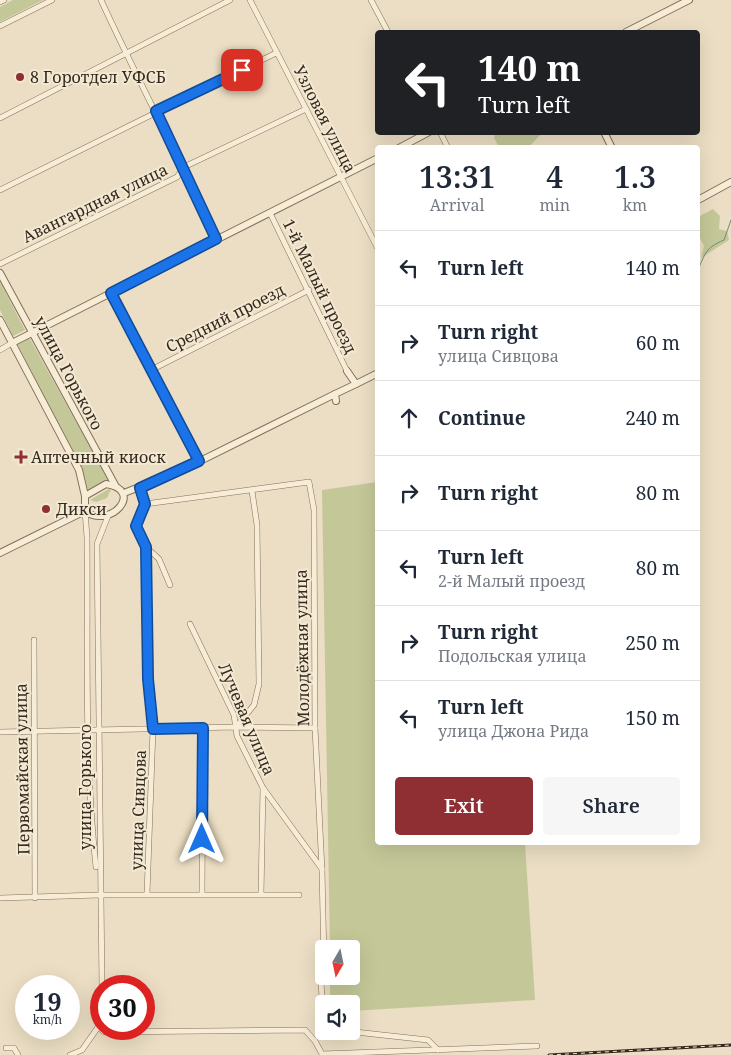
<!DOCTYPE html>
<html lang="en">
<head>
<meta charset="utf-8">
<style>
	:root { --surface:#fff; --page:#f6f6f7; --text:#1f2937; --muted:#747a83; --line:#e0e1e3; --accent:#902f33 }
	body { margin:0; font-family:"Noto Serif",serif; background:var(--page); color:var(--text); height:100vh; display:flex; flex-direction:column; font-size:19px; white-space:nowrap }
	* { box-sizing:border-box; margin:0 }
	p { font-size:16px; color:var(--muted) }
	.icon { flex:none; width:28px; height:28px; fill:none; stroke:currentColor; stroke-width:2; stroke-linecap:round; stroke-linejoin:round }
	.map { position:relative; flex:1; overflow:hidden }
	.panel { position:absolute; left:375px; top:145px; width:325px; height:700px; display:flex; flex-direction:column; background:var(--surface); border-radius:5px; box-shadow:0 5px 20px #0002 }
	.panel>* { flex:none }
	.banner { position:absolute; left:375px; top:30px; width:325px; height:105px; border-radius:5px; box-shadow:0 5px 20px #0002; background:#202124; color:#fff; overflow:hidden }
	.needle { width:32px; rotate:189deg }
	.fabs { position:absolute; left:315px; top:940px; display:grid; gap:10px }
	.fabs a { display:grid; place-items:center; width:45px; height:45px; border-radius:5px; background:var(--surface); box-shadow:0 5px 20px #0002; font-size:25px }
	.speed { position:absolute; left:15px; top:975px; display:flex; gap:10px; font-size:25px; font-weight:700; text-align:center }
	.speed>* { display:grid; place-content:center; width:65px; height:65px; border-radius:50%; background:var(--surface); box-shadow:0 5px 20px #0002; line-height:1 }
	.speed small { font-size:12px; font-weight:400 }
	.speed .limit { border:8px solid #d22; background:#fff; color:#111 }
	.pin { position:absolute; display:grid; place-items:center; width:42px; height:42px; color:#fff; margin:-21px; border-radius:10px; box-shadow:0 2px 8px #0006 }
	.me { position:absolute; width:55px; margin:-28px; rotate:0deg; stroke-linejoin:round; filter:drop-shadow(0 0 4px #0008) }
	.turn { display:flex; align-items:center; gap:18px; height:105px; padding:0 20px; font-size:22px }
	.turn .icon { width:65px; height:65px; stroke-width:2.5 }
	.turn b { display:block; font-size:35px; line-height:42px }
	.eta { display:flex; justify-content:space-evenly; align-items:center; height:85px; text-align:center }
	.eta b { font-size:30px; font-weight:600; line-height:35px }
	.cta { display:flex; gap:10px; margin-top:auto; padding:10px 20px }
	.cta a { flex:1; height:58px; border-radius:5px; background:var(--accent); color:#fff; font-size:20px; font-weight:600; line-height:58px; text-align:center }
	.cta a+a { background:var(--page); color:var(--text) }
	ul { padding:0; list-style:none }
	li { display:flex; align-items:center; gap:15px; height:75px; padding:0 20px; border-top:1px solid var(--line) }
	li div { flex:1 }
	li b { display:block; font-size:19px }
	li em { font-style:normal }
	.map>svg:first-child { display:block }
</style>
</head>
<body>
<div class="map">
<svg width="731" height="1055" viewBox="0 0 731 1055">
	<rect width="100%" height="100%" fill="#ebdec4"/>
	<g fill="#c4c898">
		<polygon points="13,0 43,0 0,22 0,7"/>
		<polygon points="537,132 541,134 529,147 499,147 494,138 495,133"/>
		<polygon points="713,209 720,216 719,229 727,231 729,240 701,258 704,246 699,236 698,238 698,217"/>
		<polygon points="0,282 25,330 13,336 0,310"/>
		<polygon points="29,337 111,485 89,498 85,477 17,343"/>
		<polygon points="377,482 378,842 525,843 535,1000 351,1011 351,1004 330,1004 330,976 351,976 351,949 330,949 322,490"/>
		<polygon points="112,487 107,498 96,502 90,500"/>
	</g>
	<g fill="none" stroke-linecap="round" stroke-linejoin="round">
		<path stroke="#6d8c83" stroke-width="1" d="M698,269c8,-16 7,-21 26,-29l7,-20"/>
		<g stroke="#84705b" stroke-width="6">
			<g id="minor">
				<path d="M101,0c37,81 79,158 115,239"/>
				<polyline points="250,0 378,249"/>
				<polyline points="371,0 388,32"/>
				<polyline points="0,2 4,0"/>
				<polyline points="0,26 52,0"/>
				<polyline points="0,118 230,0"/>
				<polyline points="440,132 448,148"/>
				<polyline points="0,190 276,53"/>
				<polyline points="270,213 347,371"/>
				<polyline points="0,264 177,177 184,167 306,109"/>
				<polyline points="111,293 199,461"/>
				<polyline points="0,350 12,343"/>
				<polyline points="153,369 309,290"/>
				<polyline points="140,488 145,504 136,527 146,547 159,559 170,585"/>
				<polyline points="145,504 309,482 314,510 315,728 322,870 324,961 321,982 324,1028"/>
				<path d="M85,511l2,26c1,110 -3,221 9,330"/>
				<polyline points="146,547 148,679 153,729 147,894"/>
				<polyline points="190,624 234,715 237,736 263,788 322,869"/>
				<polyline points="34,640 35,898"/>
				<polyline points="236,727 254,705 259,684 257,525 252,491"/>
				<polyline points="0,732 236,727 315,728"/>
				<polyline points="202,894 203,728"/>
				<polyline points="261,894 263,788"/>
				<polyline points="0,898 99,895 299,895"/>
				<polyline points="102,986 97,544 108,516"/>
				<polyline points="98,1027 104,1032 305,1030 315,1041 322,1054 537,1046"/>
				<polyline points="346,1031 428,1040 438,1050"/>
				<polyline points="6,1048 14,1048 18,1055"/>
				<polyline points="70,1055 82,1050 101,1023"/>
			</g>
		</g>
		<g stroke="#84705b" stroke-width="8">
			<g id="tertiary">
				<polyline points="626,32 689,0"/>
				<polyline points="604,132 612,148"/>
				<polyline points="399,148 429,132"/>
				<polyline points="698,200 731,182"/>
				<polyline points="0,273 115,485"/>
				<polyline points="0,320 79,470 85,496"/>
				<polyline points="12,343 378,158"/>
				<polyline points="356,384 378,373"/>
				<polyline points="336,401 335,394 356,384 347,371"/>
				<path d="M106,484c39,6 5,46 -21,27v-15z"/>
				<polyline points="124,493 182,470 335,394"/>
				<polyline points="0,553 85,511"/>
			</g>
		</g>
		<use href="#minor" stroke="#f7ecd6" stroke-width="5"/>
		<use href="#tertiary" stroke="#f7ecd6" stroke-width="6"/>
		<g stroke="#35291e" stroke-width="3">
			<polyline id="rail" points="549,1055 731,1045"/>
		</g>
		<use href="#rail" stroke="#f3e9d3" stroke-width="1" stroke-dasharray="4" stroke-linecap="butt"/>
	</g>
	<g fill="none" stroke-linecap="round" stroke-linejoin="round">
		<g stroke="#114b97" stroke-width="12">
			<polyline id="route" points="202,839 203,728 153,729 148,679 146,547 136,526 145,504 140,488 199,461 111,293 216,239 156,111 242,70"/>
		</g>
		<use href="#route" stroke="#1a73e8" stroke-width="9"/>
	</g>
	<g fill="#902f33" stroke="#f3e9d3" stroke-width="2">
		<circle cx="20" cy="77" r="5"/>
		<path d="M18.5 449.5h5v5h5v5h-5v5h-5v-5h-5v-5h5z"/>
		<circle cx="46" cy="509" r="5"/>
	</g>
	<g text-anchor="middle" stroke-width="4" stroke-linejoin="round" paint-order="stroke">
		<g font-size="16" fill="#35291e" stroke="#f3e9d3" text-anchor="start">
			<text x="30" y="83">8 Горотдел УФСБ</text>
			<text x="31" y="463">Аптечный киоск</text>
			<text x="56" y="515">Дикси</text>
		</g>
		<g font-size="16" fill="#35291e" stroke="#f3e9d3">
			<text transform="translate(325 119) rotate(63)" y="6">Узловая улица</text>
			<text transform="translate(95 203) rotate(-26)" y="6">Авангардная улица</text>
			<text transform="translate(320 286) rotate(64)" y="6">1-й Малый проезд</text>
			<text transform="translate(225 318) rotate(-27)" y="6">Средний проезд</text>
			<text transform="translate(69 373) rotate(62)" y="6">улица Горького</text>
			<text transform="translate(302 648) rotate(-91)" y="6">Молодёжная улица</text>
			<text transform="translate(247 719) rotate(67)" y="6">Лучевая улица</text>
			<text transform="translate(22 769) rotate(-91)" y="6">Первомайская улица</text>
			<text transform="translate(85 787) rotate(-90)" y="6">улица Горького</text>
			<text transform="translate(138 810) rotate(-88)" y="6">улица Сивцова</text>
		</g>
	</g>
</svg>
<div class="fabs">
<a><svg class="needle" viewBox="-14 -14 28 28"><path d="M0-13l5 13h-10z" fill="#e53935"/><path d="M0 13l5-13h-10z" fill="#747a83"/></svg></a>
<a><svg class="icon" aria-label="sound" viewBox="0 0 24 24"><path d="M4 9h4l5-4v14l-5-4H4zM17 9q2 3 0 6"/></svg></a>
</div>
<div class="speed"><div>19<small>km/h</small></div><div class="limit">30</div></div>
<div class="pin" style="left:242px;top:70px;background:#d93025"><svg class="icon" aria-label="arrive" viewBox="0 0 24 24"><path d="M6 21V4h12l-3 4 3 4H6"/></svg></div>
<svg class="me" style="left:202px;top:839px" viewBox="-20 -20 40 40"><path d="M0-17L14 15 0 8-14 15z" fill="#1a73e8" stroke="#fff" stroke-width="4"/></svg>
<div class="banner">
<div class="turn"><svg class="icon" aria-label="left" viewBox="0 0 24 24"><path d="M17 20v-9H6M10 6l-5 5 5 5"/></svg><div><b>140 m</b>Turn left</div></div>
</div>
<section class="panel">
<div class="eta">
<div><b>13:31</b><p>Arrival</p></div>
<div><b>4</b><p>min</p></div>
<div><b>1.3</b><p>km</p></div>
</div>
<ul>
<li><svg class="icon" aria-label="left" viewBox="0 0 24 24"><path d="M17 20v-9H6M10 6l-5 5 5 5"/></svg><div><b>Turn left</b></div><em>140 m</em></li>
<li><svg class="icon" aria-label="right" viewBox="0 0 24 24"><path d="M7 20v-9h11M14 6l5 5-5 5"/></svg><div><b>Turn right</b><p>улица Сивцова</p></div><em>60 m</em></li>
<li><svg class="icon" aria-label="ahead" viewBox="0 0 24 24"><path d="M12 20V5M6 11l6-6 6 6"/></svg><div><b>Continue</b></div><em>240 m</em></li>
<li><svg class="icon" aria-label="right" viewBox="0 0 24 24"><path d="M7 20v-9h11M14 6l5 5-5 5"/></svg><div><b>Turn right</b></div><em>80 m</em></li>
<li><svg class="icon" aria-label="left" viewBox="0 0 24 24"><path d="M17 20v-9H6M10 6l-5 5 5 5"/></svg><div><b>Turn left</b><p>2-й Малый проезд</p></div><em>80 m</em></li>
<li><svg class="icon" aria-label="right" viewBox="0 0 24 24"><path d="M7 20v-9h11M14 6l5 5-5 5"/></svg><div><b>Turn right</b><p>Подольская улица</p></div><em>250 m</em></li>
<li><svg class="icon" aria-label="left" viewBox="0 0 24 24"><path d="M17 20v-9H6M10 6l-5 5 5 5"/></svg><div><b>Turn left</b><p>улица Джона Рида</p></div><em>150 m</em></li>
</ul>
<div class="cta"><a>Exit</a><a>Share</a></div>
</section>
</div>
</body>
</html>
